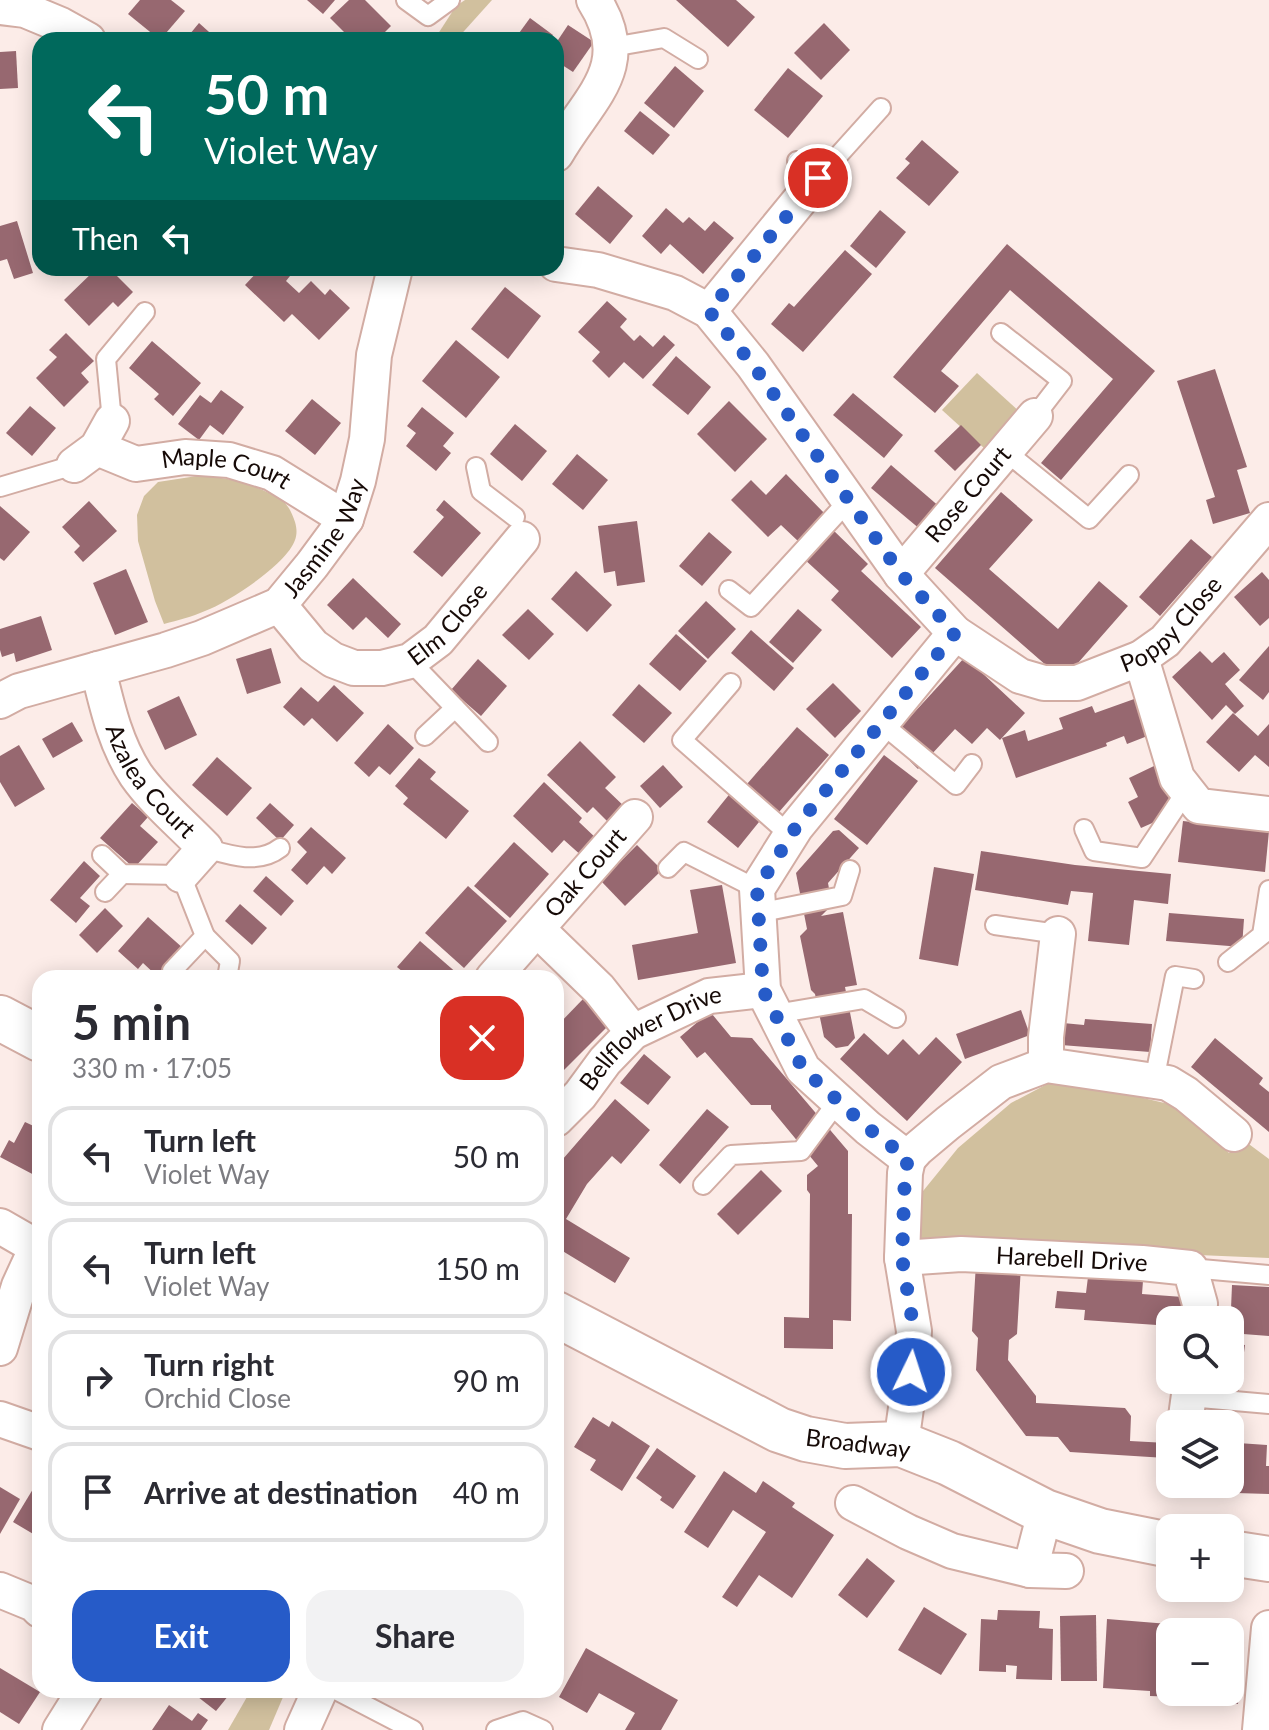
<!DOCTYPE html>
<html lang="en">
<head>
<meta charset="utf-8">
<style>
	:root { --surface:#fff; --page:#f2f2f3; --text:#2b2b33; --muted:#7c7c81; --line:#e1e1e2; --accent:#265bc8 }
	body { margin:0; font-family:Lato,sans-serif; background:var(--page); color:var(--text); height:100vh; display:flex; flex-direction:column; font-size:30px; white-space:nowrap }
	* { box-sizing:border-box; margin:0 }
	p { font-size:26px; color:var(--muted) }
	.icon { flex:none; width:44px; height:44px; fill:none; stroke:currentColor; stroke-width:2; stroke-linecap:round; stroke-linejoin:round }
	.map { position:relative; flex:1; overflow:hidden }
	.details { position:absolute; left:32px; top:970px; width:532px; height:728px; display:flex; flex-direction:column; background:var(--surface); border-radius:24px; box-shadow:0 4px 20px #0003 }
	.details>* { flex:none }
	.top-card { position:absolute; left:32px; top:32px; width:532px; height:244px; border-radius:24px; box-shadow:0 4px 20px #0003; background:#00695c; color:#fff; overflow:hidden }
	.controls { position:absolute; left:1156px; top:1306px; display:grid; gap:16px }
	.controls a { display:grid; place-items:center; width:88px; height:88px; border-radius:16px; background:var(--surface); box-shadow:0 4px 20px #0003; font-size:40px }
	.pin { position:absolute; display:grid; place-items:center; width:68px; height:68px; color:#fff; margin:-34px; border:4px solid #fff; border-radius:50%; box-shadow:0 2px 8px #0007 }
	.me { position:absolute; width:88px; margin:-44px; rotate:4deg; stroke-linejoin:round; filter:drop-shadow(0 0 6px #0008) }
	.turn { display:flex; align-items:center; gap:28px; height:168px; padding:0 40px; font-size:36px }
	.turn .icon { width:104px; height:104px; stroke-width:2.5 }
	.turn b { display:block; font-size:56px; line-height:68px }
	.then { display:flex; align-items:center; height:76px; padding:0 40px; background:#0003; gap:16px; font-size:30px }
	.round { display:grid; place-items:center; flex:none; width:84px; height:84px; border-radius:24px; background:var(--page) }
	.overview { display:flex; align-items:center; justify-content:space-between; height:136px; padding:0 40px }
	h1 { font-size:48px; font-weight:700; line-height:60px }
	.action { display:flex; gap:16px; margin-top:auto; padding:16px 40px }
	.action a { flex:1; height:92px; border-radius:24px; background:var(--accent); color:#fff; font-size:32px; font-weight:700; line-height:92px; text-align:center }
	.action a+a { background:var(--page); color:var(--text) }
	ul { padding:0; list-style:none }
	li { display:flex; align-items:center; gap:24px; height:100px; margin:0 16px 12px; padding:0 24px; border:4px solid var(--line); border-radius:24px }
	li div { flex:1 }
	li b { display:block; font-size:30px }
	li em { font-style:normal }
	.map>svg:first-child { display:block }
</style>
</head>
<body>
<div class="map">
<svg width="1269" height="1730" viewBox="0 0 1269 1730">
	<rect width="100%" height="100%" fill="#fcece8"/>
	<g fill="#d1c09e">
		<polygon points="465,0 492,0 456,40 434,40 456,6"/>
		<polygon points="977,373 1020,412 985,449 942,410"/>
		<path d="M197,476c27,0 53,7 76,19 14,7 17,13 22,27 2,7 2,12 0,18 -8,24 -66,62 -90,71 -13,6 -27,9 -41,13l-9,-23 -17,-60 -1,-26 7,-19 14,-14z"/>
		<polygon points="1051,1082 1118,1092 1177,1106 1229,1153 1242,1139 1269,1159 1269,1258 913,1243 919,1196 958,1148 1011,1103"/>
		<polygon points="251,1690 286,1690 269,1730 228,1730"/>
	</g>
	<g fill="#976870">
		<polygon points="140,0 171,0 185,11 160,40 128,14"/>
		<polygon points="307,0 335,0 323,14"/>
		<polygon points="349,0 365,0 391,26 377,40 352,40 330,18"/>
		<polygon points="676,0 736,0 755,17 728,47"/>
		<polygon points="530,18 553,35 549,40 514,40"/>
		<polygon points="199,23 218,40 185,40"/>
		<polygon points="824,23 850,50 821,80 794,53"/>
		<polygon points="568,25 594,42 573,72 556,61 556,43"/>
		<polygon points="16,51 18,88 0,89 0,52"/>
		<polygon points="675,66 704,91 674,128 644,103"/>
		<polygon points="788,68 823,96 788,138 754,110"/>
		<polygon points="640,111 670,135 653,155 624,131"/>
		<polygon points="922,140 959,172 929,206 896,178 910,163 905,159"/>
		<polygon points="598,186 633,216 610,244 575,214"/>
		<polygon points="666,208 683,223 689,217 705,231 714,221 734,238 703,274 670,244 661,254 642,236"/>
		<polygon points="880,210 906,232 876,268 850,246"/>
		<polygon points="17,221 33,273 14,279 7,259 0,261 0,226"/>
		<polygon points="1007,244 1155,371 1061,480 1041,463 1113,379 1010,290 941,371 959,386 935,413 893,377"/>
		<polygon points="845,250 872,274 803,352 771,324 789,303 794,307"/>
		<polygon points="97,268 109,268 133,292 118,307 113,302 89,326 64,300"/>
		<polygon points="261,268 282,268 290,276 286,281 299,293 311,281 325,295 330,289 350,308 319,340 292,314 284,322 245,285"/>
		<polygon points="505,287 541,316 508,359 471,329"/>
		<polygon points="607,301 627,319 620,327 634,341 640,335 653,347 664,335 675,345 643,379 624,362 609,378 592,361 600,352 578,332"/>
		<polygon points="66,333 94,361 81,373 89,382 64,407 36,378 57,357 49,350"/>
		<polygon points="456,340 500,377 466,418 422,381"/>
		<polygon points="152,341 201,383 173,416 154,399 159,394 129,368"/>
		<polygon points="676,356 711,387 688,415 652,385"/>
		<polygon points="1215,369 1247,467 1237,470 1250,513 1213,524 1206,500 1215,497 1177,381"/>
		<polygon points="221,390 244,407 223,435 210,425 199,440 178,424 200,395 211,403"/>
		<polygon points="853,393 903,435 884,458 833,415"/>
		<polygon points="312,399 341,423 315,455 285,431"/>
		<polygon points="729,401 767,439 735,472 697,434"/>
		<polygon points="30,406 56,428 32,456 6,433"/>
		<polygon points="422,407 454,433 443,446 451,453 436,471 406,446 416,433 407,426"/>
		<polygon points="515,424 547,451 522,481 490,454"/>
		<polygon points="961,425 981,445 955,471 934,451"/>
		<polygon points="577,454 608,480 583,510 552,484"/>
		<polygon points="891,465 941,508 921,530 871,488"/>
		<polygon points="786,474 826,515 799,542 781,525 768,537 731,500 751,480 766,495"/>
		<polygon points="1001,492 1033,520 989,569 1058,629 1099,581 1128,606 1063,680 935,568"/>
		<polygon points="444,500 481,533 442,577 413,552 444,517 436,510"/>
		<polygon points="89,501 117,531 83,562 74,552 80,546 62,527"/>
		<polygon points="0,506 30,532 4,561 0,558"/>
		<polygon points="637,521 645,582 617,586 615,571 604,573 598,526"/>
		<polygon points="831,528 868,564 861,571 921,627 892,658 831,600 839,591 803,558"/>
		<polygon points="709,532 732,552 702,586 679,566"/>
		<polygon points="1191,539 1212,557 1160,616 1139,597"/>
		<polygon points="126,569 148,622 115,635 93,583"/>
		<polygon points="576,571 612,605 587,632 551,599"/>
		<polygon points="1262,572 1269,580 1269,618 1260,626 1234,597"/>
		<polygon points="353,578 401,624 388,638 366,617 353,630 327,605"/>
		<polygon points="706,601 736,629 708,659 678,631"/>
		<polygon points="528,609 554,634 529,660 502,635"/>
		<polygon points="798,609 822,630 793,663 769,642"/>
		<polygon points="41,616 52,650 16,662 14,653 2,657 0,650 0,629"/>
		<polygon points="751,630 794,668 774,691 731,653"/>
		<polygon points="676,634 707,661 680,691 649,664"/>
		<polygon points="1269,646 1269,692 1263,700 1239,680"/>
		<polygon points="271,648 281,683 247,694 236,659"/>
		<polygon points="1200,651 1212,663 1224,652 1240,670 1225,684 1244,706 1235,714 1226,705 1212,720 1172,677"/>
		<polygon points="965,657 1025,713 1000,740 987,728 972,744 955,729 918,769 910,761 922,749 900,728"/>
		<polygon points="478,659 507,686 481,716 451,690"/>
		<polygon points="833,683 861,711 835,738 806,709"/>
		<polygon points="639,684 672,713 644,743 612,715"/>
		<polygon points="334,685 364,713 337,742 312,718 304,726 283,707 301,687 318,702"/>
		<polygon points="179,696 197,735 165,750 147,711"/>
		<polygon points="1137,698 1150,735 1127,744 1124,736 1106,743 1107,746 1016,778 1002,738 1025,730 1028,741 1063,729 1059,718 1092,706 1095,713"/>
		<polygon points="1233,713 1258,736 1269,724 1269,767 1255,755 1239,772 1206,742"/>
		<polygon points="72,722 83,741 53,758 42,739"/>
		<polygon points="388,724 414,748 390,775 379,766 369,777 354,763"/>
		<polygon points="797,727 829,755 779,812 747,784"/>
		<polygon points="580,741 616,777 605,788 627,809 611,825 593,807 587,813 547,775"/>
		<polygon points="19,745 45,789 15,807 0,782 0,756"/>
		<polygon points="884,755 918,781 867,845 834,819"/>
		<polygon points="217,757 252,788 227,816 192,785"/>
		<polygon points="419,758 436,772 430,779 469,811 446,839 403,804 408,798 395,786"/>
		<polygon points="663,765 683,787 660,808 640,786"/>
		<polygon points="1154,766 1177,812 1141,828 1128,802 1138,797 1129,778"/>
		<polygon points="544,782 582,818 579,822 598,840 583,857 564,840 552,853 513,816"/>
		<polygon points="732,791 763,817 738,848 707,822"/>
		<polygon points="132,803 148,817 140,826 158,842 134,868 100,838"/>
		<polygon points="270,803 294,825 280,841 256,818"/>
		<polygon points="1183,821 1269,831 1265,872 1178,862"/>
		<polygon points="311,827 346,858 332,874 324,866 307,885 291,870 307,852 297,842"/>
		<polygon points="839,830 859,848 828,883 832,905 821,916 843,912 857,985 845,987 855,1038 848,1046 836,1048 824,1037 815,994 811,990 800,936 807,929 796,873 833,831"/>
		<polygon points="514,842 549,874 510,918 474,886"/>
		<polygon points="637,845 662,870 625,906 601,881"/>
		<polygon points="981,851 1075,865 1171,874 1168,904 1134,900 1129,945 1088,941 1093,893 1071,891 1068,905 975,890"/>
		<polygon points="84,861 100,876 80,898 90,906 76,923 50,900"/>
		<polygon points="934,867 974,874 958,966 919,959"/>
		<polygon points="266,876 294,901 281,916 253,891"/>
		<polygon points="722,885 736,963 638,980 632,945 698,933 690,890"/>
		<polygon points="468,886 507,921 464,968 425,933"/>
		<polygon points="240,904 267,928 252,945 225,921"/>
		<polygon points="105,908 123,926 97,953 79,935"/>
		<polygon points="1169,913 1244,919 1242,947 1166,941"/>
		<polygon points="148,917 184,949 158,977 143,963 138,969 118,951"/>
		<polygon points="420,941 459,975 456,978 410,978 397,967"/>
		<polygon points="584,998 610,1024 556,1078 556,1027"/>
		<polygon points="1021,1010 1030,1035 965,1059 956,1034"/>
		<polygon points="707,1014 712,1014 731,1037 752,1038 848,1151 848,1214 852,1214 851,1321 833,1320 833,1349 784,1348 784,1317 809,1318 810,1194 807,1190 807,1175 818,1166 771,1109 771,1105 751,1105 705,1052 697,1058 680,1037"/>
		<polygon points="1085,1019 1152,1024 1150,1052 1061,1045 1063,1023 1084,1025"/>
		<polygon points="864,1033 888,1055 903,1039 919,1055 936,1037 962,1062 907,1121 840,1059"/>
		<polygon points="1215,1038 1263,1078 1259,1084 1269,1092 1269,1132 1191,1067"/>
		<polygon points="644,1054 671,1077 648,1105 620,1083"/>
		<polygon points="615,1099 650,1130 621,1164 612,1156 587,1184 566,1219 630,1258 615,1283 556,1247 556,1167"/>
		<polygon points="707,1109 729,1127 680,1184 659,1165"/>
		<polygon points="25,1122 40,1129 40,1188 33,1184 38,1177 0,1157 9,1140 14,1143"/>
		<polygon points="761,1170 782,1191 738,1235 717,1214"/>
		<polygon points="976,1263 1021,1266 1017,1334 1009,1340 1008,1360 1036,1396 1036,1403 1125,1408 1131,1416 1130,1441 1167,1443 1166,1458 1070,1452 1058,1437 1026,1436 976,1370 978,1338 972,1331"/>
		<polygon points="1088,1277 1143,1281 1142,1294 1183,1297 1181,1320 1170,1320 1170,1334 1156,1333 1157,1325 1084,1320 1085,1310 1055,1308 1057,1291 1086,1293"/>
		<polygon points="1232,1285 1269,1287 1269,1336 1230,1333"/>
		<polygon points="1230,1343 1245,1345 1238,1397 1208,1394 1209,1380 1230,1380"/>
		<polygon points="593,1417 609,1427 612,1421 650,1446 622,1491 590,1470 596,1460 574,1447"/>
		<polygon points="1238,1443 1267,1445 1266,1466 1269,1466 1269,1494 1236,1493"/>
		<polygon points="657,1448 696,1476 673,1509 660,1500 662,1497 636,1478"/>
		<polygon points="724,1471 756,1493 763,1481 795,1503 792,1507 834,1535 792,1598 759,1575 737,1607 722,1597 766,1532 733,1510 708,1548 684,1532"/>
		<polygon points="0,1487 20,1499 0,1534"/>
		<polygon points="33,1489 40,1493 40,1538 13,1522"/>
		<polygon points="867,1558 895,1581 867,1618 838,1595"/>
		<polygon points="924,1607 967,1634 941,1675 898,1650"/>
		<polygon points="998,1610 1040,1611 1039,1628 1053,1629 1052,1680 1016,1679 1017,1666 1006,1665 1006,1672 979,1671 981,1619 997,1620"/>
		<polygon points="1096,1615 1097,1681 1061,1681 1060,1616"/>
		<polygon points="1107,1619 1181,1625 1181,1632 1170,1632 1170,1692 1177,1692 1177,1697 1150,1696 1150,1691 1103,1688"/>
		<polygon points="586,1648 678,1700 661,1730 625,1730 635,1713 599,1693 587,1713 559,1697"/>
		<polygon points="0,1668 40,1692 19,1724 0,1712"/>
		<polygon points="1230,1673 1240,1674 1238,1704 1189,1702 1189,1692 1230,1692"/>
		<polygon points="189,1690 233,1690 216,1711"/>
		<polygon points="169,1705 192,1721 198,1713 208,1720 201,1730 152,1730"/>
	</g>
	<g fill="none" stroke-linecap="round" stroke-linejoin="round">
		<g stroke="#d2aca3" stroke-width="22">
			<g id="lane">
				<polyline points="406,0 428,16 450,0"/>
				<polyline points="612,47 664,38 698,59"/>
				<polyline points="797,161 818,178 881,108"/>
				<polyline points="1001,333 1062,381 1035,416"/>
				<polyline points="112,421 106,359 145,312"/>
				<polyline points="1005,451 1089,519 1129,475"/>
				<polyline points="476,467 481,491 515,517"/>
				<polyline points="0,487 74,465"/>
				<polyline points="729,590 751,607 849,500"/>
				<polyline points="410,661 488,742"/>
				<polyline points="731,683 682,740 790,835"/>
				<polyline points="881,723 956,785 972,764"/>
				<polyline points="425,736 455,708"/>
				<polyline points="1084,829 1094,851 1142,858 1187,790"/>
				<path d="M205,848c24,7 53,17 75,0"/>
				<polyline points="102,855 122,874 181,875 205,936 172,971"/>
				<polyline points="668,868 684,852 757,889"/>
				<polyline points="105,892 122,874"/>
				<polyline points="758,913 842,896 850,870"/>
				<polyline points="995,925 1058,934"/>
				<polyline points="205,936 230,961 227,978"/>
				<polyline points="1228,962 1262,935 1269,890"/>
				<polyline points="775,1014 864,999 896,1018"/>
				<polyline points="1154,1081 1175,976 1194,979"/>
				<polyline points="703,1185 731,1155 801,1151 838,1101"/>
				<polyline points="1190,1268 1269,1275"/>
				<polyline points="1189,1397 1269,1404"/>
				<polyline points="336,1690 413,1730"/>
				<polyline points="496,1730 523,1721 543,1730"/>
			</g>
		</g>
		<g stroke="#d2aca3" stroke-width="38">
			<g id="street">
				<polyline points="0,7 25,10 61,25 88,40"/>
				<path d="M556,154c31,-55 81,-87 38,-154"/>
				<path id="s1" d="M556,264l42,6 77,23 34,18 44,54 148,209 54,59 65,43 24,7h33l64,-25 24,-17 104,-121"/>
				<polyline points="709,311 818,178"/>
				<path id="s2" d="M97,448l39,16 49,-7 44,3 43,13 74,46"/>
				<polyline points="74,465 97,448 112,421"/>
				<path id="s3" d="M901,574l134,-158"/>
				<path id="s4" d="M279,605l34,41 20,14 21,8h28l28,-7 28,-21 84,-101"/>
				<polyline points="1141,658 1177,778 1199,806 1269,814"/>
				<path id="s5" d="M98,669c9,37 17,74 38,106 19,27 46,49 69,73l-24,27"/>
				<path id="s6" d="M0,701l19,-10 147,-41 36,-12 77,-33 33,-40 34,-46 12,-38 9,-42 7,-84 21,-87"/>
				<polyline points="537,929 599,989 633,1032"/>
				<path id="s7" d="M493,978l142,-161"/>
				<polyline points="1046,1065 1046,1037 1058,934"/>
				<path id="s8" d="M556,1119l24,-24 25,-34 28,-29 76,-36 54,-6"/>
				<polyline points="908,1159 917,1149 948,1123 1001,1082 1046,1065 1168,1083 1186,1094 1234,1134"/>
				<polyline points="0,1226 40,1249"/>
				<path id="s9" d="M902,1258l59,-4 181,9 48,5 10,36 -2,16"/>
				<polyline points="0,1348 19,1286 37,1247"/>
				<polyline points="0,1419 40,1433"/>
				<polyline points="1185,1424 1191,1380"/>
				<polyline points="901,1444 911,1372 914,1331 902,1258 905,1173 908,1159 868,1128 803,1069 763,990 757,889 796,827 955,633"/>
				<polyline points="853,1503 908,1532 952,1551 1030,1570"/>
				<polyline points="1045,1512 1030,1570 1066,1571"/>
				<polyline points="0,1590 34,1604 40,1610"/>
				<polyline points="60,1730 85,1690"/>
				<polyline points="302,1730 320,1690"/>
				<polyline points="1260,1730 1269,1628"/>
			</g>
		</g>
		<g stroke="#d2aca3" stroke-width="48">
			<g id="secondary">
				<polyline points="0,1018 40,1039"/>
				<polyline points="556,1314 779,1430 806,1439 845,1446 901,1444 949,1463 1045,1512 1100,1531 1170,1545"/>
				<polyline points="1230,1553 1269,1559"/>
			</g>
		</g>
		<use href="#lane" stroke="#fff" stroke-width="18"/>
		<use href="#street" stroke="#fff" stroke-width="34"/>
		<use href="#secondary" stroke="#fff" stroke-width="44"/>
	</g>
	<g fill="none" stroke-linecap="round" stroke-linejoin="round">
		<polyline stroke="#265bc8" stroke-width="14" stroke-dasharray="0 25.2" points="818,178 709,311 753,365 901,574 955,633 796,827 757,889 763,990 803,1069 868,1128 908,1159 905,1173 902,1258 914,1331 911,1372"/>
	</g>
	<g text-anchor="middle" stroke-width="7" stroke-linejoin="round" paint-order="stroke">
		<g font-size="24" fill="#160a07" stroke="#fff">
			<text dy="8" stroke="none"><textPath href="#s2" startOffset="134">Maple Court</textPath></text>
			<text dy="8" stroke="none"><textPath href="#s3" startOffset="104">Rose Court</textPath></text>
			<text dy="8" stroke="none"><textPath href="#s6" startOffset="378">Jasmine Way</textPath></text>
			<text dy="8" stroke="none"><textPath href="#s4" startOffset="210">Elm Close</textPath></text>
			<text dy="8" stroke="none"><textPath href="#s1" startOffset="816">Poppy Close</textPath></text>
			<text dy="8" stroke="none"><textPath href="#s5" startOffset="126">Azalea Court</textPath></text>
			<text dy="8" stroke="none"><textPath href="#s7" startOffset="140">Oak Court</textPath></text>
			<text dy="8" stroke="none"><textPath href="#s8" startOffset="128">Bellflower Drive</textPath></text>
			<text dy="8" stroke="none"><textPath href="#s9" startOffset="170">Harebell Drive</textPath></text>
			<text transform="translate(858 1444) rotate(7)" y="8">Broadway</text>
		</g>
	</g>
</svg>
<div class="controls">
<a><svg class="icon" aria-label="search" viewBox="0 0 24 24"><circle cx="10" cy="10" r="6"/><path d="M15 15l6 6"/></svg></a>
<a><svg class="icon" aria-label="layers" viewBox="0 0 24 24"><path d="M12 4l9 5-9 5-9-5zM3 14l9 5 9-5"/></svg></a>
<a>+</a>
<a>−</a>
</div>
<div class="pin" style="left:818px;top:178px;background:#d93025"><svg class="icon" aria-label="arrive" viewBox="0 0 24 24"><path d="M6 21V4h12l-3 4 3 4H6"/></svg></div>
<svg class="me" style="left:911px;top:1372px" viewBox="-20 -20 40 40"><circle r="17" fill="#265bc8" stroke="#fff" stroke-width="3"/><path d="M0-11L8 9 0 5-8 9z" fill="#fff"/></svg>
<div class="top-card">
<div class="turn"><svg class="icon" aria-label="left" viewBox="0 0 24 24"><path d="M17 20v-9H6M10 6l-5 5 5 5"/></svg><div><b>50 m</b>Violet Way</div></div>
<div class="then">Then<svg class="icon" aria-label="left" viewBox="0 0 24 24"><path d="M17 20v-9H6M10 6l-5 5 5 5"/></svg></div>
</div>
<section class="details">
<div class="overview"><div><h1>5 min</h1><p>330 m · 17:05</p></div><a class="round" style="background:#d93025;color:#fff"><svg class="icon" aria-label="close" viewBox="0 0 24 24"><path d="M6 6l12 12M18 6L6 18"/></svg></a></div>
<ul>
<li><svg class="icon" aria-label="left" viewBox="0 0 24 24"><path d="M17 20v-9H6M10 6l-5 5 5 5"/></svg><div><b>Turn left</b><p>Violet Way</p></div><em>50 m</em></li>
<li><svg class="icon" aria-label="left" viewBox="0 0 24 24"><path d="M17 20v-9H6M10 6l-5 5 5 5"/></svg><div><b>Turn left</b><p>Violet Way</p></div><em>150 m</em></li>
<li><svg class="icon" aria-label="right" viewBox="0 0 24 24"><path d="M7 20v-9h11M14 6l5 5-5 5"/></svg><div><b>Turn right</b><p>Orchid Close</p></div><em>90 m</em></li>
<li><svg class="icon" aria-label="arrive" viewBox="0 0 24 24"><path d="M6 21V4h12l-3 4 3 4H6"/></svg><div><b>Arrive at destination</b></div><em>40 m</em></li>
</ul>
<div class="action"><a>Exit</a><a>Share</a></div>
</section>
</div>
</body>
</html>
